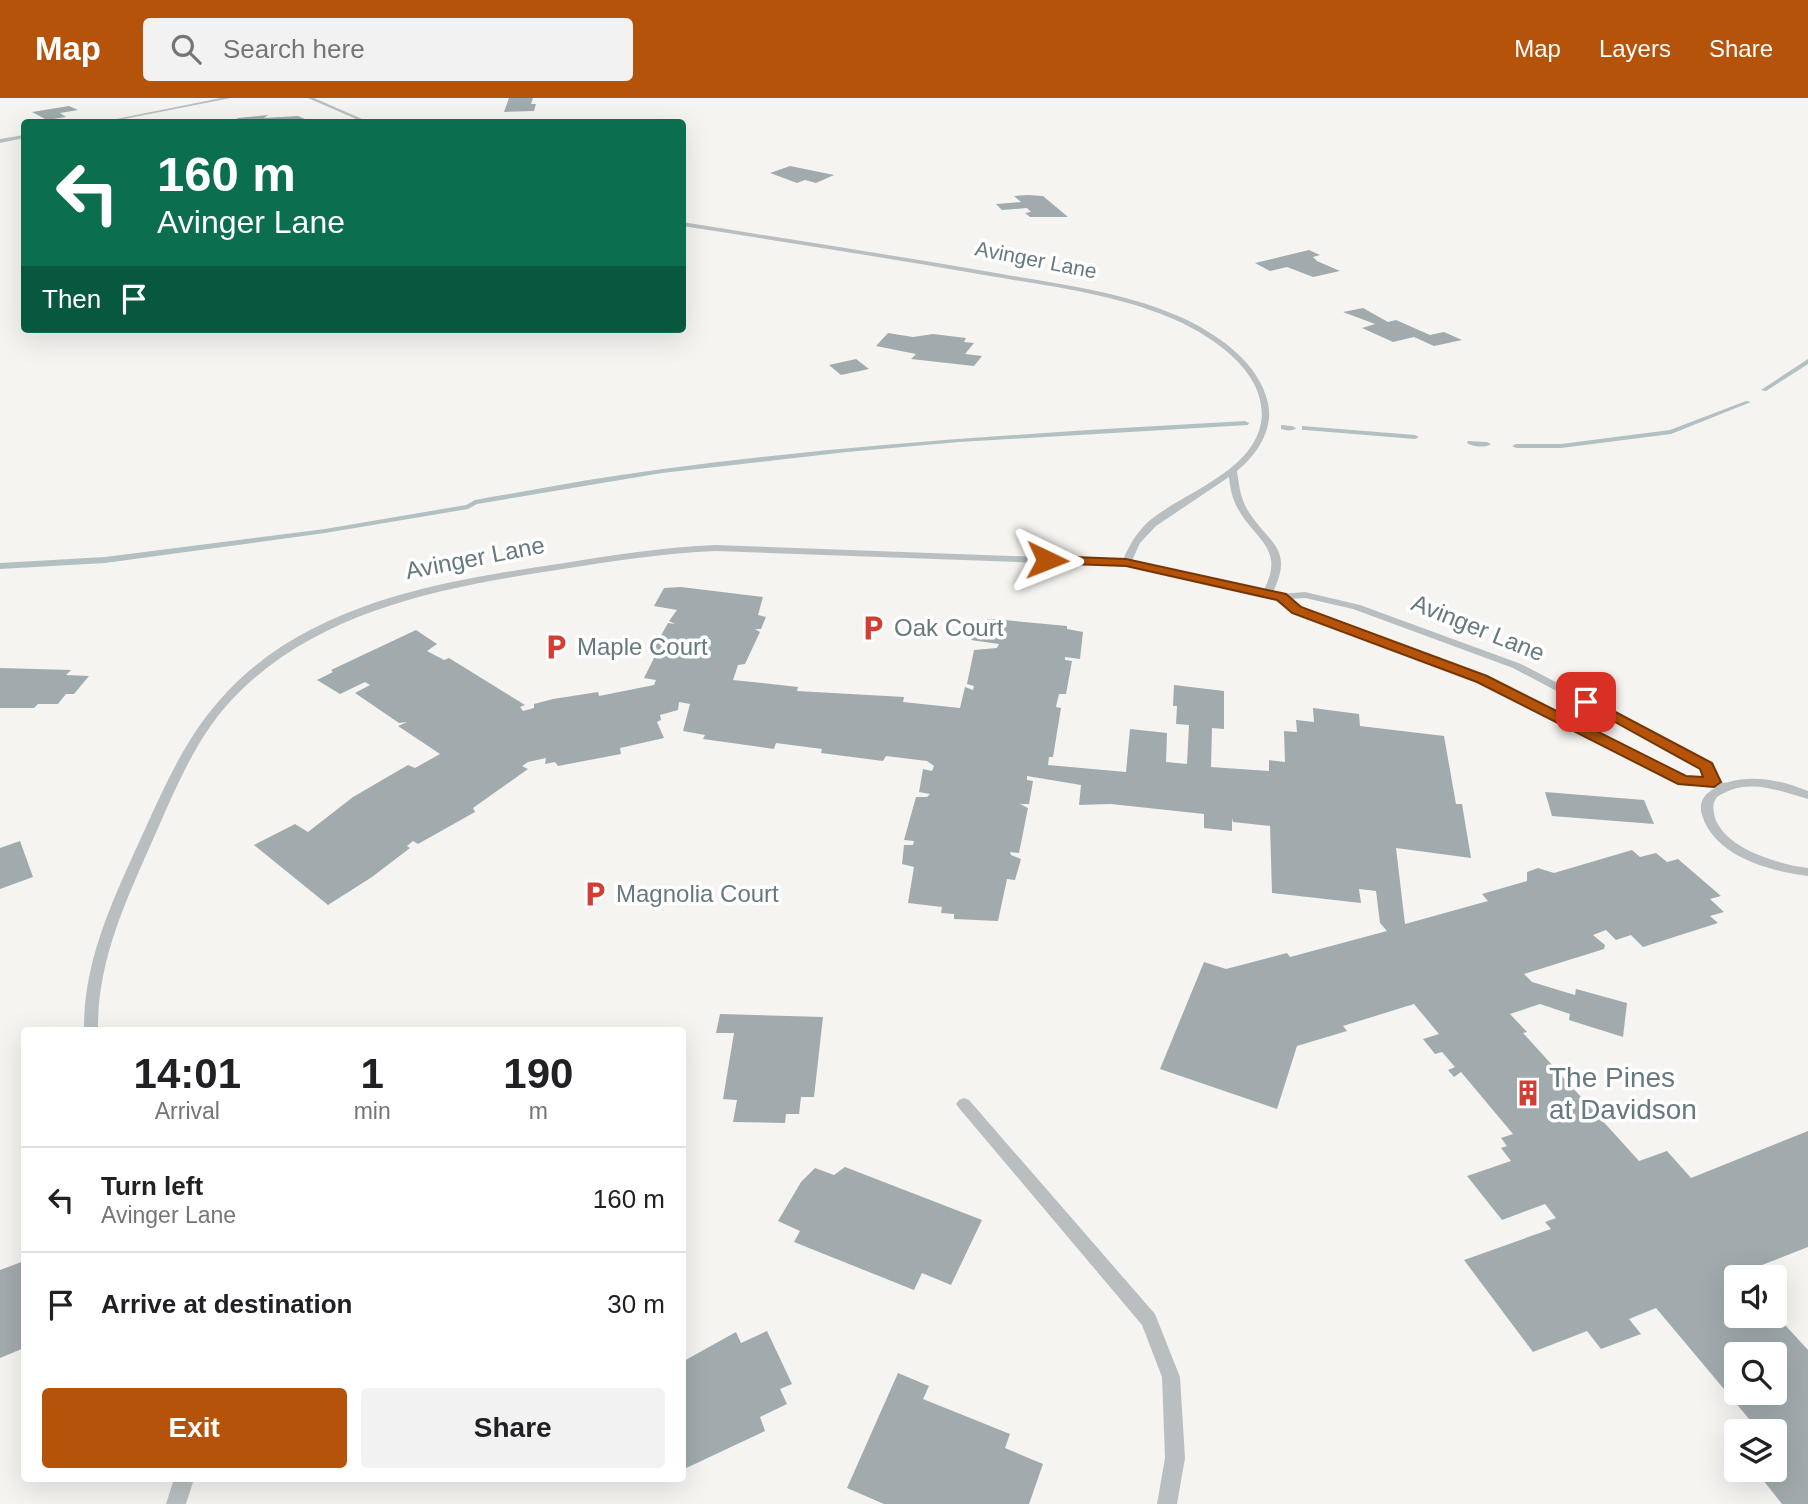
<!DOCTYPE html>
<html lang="en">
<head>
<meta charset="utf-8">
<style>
	:root { --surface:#fff; --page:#f2f2f2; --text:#202124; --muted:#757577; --line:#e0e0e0; --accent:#b45309 }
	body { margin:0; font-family:Helvetica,sans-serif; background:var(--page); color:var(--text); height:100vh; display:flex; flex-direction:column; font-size:26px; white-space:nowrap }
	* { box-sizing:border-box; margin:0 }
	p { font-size:23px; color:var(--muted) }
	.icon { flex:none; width:38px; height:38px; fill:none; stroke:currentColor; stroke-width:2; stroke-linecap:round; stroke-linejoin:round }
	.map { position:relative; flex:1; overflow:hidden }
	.panel { position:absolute; left:21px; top:929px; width:665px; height:455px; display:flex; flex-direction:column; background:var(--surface); border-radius:7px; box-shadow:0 7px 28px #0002 }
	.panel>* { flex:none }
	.guide { position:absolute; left:21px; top:21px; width:665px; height:214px; border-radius:7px; box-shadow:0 7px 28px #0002; background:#0b6e4f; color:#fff; overflow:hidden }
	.tools { position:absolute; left:1724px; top:1167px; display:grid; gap:14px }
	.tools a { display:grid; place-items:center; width:63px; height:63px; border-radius:7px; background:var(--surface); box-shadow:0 7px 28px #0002; font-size:35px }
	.pin { position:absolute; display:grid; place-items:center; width:60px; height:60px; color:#fff; margin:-30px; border-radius:14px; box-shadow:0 4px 10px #0006 }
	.me { position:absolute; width:77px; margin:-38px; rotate:92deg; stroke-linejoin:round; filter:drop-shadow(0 0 5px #0008) }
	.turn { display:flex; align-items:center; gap:24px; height:147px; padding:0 21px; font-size:32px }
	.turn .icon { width:91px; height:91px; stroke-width:2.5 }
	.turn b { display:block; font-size:49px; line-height:60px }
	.then { display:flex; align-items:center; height:66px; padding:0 21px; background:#0003; gap:14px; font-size:26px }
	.eta { display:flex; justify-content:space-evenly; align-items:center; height:119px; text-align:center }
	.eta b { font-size:42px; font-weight:600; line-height:49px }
	.action { display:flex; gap:14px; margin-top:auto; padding:14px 21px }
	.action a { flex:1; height:80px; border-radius:7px; background:var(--accent); color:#fff; font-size:28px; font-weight:600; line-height:80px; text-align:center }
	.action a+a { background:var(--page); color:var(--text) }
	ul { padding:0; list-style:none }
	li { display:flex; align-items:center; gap:21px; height:105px; padding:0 21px; border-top:2px solid var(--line) }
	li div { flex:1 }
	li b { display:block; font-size:26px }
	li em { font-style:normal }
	header { display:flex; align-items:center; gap:42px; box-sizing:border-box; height:98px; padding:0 35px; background:var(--accent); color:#fff }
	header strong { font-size:33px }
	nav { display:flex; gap:38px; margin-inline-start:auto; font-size:24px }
	.search { width:490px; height:63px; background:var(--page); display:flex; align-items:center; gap:18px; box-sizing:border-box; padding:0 24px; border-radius:7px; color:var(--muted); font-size:26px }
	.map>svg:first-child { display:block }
</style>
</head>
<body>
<header>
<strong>Map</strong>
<div class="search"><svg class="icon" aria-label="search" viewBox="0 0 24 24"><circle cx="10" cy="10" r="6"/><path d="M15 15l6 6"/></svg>Search here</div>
<nav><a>Map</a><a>Layers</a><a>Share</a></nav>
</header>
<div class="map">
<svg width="1808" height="1406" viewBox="0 0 1808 1406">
	<rect width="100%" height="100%" fill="#f5f4f1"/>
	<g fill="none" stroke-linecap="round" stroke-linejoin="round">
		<g fill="#b2c0c2" fill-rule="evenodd">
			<polygon points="1808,261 1808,266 1766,293 1761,292"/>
			<polygon points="1746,303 1751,304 1671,336 1561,350 1516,350 1512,348 1516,346 1561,346 1670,332"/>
			<path d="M1245,323l4,2 -1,2 -289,17 -112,10 -185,21 -185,31 -9,5 -143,24 -220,30 -105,6v-6l105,-6 220,-28 141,-24 9,-5c63,-11 125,-23 188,-31 194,-26 388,-37 582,-48z"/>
			<path d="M1281,327l11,1 4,2c-4,4 -10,2 -15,1z"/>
			<polygon points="1302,328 1415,337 1419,339 1415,341 1305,332 1302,332"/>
			<path d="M1468,343l19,1 4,2c-5,4 -19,3 -24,-1z"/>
		</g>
	</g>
	<g fill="#a1abae" fill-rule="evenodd">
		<polygon points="509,0 533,0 531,6 536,6 534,13 504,14"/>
		<polygon points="69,8 78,12 60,15 66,19 47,22 32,14"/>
		<polygon points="268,17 264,20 298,18 305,21 298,22 303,24 231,24 238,20"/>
		<polygon points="790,68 834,77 816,85 805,82 797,85 770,75"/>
		<polygon points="1028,97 1043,98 1068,119 1030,119 1025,115 1031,114 1027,110 1002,112 996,106 1021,104 1014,98"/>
		<polygon points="1309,152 1320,157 1313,159 1317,163 1340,173 1313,179 1287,169 1270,173 1255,165"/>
		<polygon points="1363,210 1388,224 1396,222 1430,237 1444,234 1462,242 1434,248 1414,239 1393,244 1362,230 1375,226 1343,214"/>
		<polygon points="888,235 913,239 933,236 966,240 964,244 974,245 965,256 982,258 974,268 911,261 916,256 876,248"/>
		<polygon points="856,261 869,271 841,277 829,267"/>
		<path d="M681,489l82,10 -5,18 8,2 -5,12h-6l5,3 -15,32 -7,1 -5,15 65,7 -1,4 107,6 -1,5 57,6 5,-21 8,3 1,-4 -7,-2 7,-34 23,-2 2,-4 -28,-4 3,-19 19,-2 74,7v3l16,3 -3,27 -15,-2v3l7,1 -6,33h-7l-3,13 5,1 -8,49h-4l-1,8 78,7 4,-43 37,4 -1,29 21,2 2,-39 -13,-1 1,-18h-4l1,-21 50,6v38l-12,-1 -1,39 58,4v-11l16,2 -1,-31 13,1 -1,-12 18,2 -1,-14 46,6 1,12 84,10 12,68h6l9,54 -75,-10 9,76 83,-23 -6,-7 45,-13v-9l11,-4 16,5 78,-23 8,7 16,-4 11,9 11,-3 43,37 -11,3 14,13 -14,4 8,7 -75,24 -12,-12 -15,5 -10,-10 -13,5 12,10 -1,4 -80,25 8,8 43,13 1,-6 51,14 -4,34 -54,-17 1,-6 -30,-10 -30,10 17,18 -4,1 116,128 28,-10 24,27 117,-47v116l-69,27 3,4h-6v38h38v-3l34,37v154h-26l-27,-34h19v-38h-14l-104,-124 -27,11 12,15 -40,15 -14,-18 -54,21 -69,-92 87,-31 -6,-7 11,-4 -11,-14 -43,16 -35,-44 44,-15 -10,-13 6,-2 -6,-8 12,-4 -52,-62 -7,5 -6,-7 7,-3 -13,-15 -7,2 -12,-15 16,-5 -25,-30 -71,22 4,5 -50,15 -20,63 -117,-40 44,-107 22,7 61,-16 3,4 97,-26 -7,-8 -4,-32 -17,-2 2,14 -89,-10 -2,-67 -37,-4 -1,-4v13l-28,-3v-14l-93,-10 -32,1 2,-20 -54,-9v4l6,1 -4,23h-9l8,4 -9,45 -9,-1 1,3 10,4 -6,21 -8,-1 -9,42 -44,-2v-5l-13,-1 1,-6 -34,-4 6,-36 -12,-3 2,-19h9l1,-4 -10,-1 12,-43h11l3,-3 -11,-2 4,-23 9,2 2,-5 -7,-5 -41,-5 -3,5 -62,-8 1,-4 -46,-6 -2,6 -71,-10 2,-4 -22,-4 7,-27 -11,-2 -1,8 -18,5 1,5 -4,2 7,16 -44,10 1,6 -63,12 -3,-4 -10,2 1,-6 -18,4 -6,4 6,3 -55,39 2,4 -57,32 -5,-3 -6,5 3,2 -38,29 -44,28 -74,-60 41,-21 13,8 45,-35 55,-32 7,3 25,-14 -42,-28 9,-4 -8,1 -44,-30 15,-8 -5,-3 -25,12 -23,-14 16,-8 -2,-2 85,-40 21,14 -10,7 17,9 5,-2 76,47 -5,2 3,4 11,-3v-4l19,-5 45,-7 1,4 55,-11 2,-5 -12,-2 11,-22 -5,-1 18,-32 7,1 -6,-3 8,-11 -23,-4 10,-18zM1736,1256h38v39h-38z"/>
		<polygon points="0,570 71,572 66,577 89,578 74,596 66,596 58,606 38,606 34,610 0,610"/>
		<polygon points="1545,694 1644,702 1654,726 1552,718"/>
		<polygon points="20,743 33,779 0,791 0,750"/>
		<polygon points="720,916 823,919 814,999 801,999 799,1016 786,1016 785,1025 733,1024 737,1002 723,1001 734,935 716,935"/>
		<polygon points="845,1069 982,1122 951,1187 922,1175 914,1192 794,1144 800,1133 778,1123 801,1084 815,1070 834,1077"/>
		<polygon points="24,1163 24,1250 0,1260 0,1172"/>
		<polygon points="767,1233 792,1286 780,1291 787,1306 760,1319 765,1333 682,1372 682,1264 736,1234 741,1245"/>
		<polygon points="898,1275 929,1288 923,1301 1010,1336 1005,1350 1043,1366 1029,1406 884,1406 847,1390"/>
	</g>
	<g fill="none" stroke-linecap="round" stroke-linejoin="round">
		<g fill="#b9bfc1" fill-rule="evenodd">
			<polygon points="221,0 231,0 109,24 101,24"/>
			<polygon points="308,0 314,0 369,24 363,24"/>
			<polygon points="24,37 24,40 0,45 0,41"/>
			<path d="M682,124c105,17 210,33 314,51 63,11 131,19 189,46 35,17 74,44 83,84 6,26 -11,52 -31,68 2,13 3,26 10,38 20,34 48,38 26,83l8,2 24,-2 55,13 161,59 190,99 8,17 5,3c29,-9 57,-3 84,8v8c-32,-9 -61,-22 -91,-2 -5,7 -4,12 -2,21 11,31 63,46 93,50v8c-38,-5 -93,-19 -106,-61 -4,-12 2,-21 13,-27l-4,-2 -32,-2 -144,-77 -77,-35 -166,-60 -14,-13 -152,-33 -410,-15c-51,2 -102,10 -153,18 -119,18 -251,41 -336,136 -35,40 -55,92 -76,139 -27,61 -54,119 -53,187h-14c-1,-69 28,-129 56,-191 22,-48 43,-98 78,-138 84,-99 224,-121 346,-139 50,-8 101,-16 152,-18l407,15c6,-15 14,-28 26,-39 35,-29 103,-49 112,-98 8,-48 -45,-84 -81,-101 -59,-27 -126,-35 -190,-46 -102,-18 -205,-34 -308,-50zM1229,379c1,11 3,21 9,32 18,32 47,39 26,81l-132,-29 8,-18 16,-17zM1305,500l48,11 160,59 189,100 4,10 -21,-1 -142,-74 -77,-35 -166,-60 -10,-9z"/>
			<polygon points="964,1000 969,1002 1155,1216 1180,1279 1185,1360 1177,1406 1157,1406 1165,1360 1162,1279 1142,1227 959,1010 956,1006 959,1002"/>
			<polygon points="174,1381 194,1381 186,1406 166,1406"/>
		</g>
	</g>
	<polygon fill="#b45309" stroke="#753606" stroke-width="2" points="1047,458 1126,461 1286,496 1301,509 1487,578 1686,678 1703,679 1700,671 1579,604 1586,600 1591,601 1712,665 1721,684 1714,689 1678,686 1477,584 1292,515 1277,502 1126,468 1042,465 1040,462"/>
	<defs>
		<g id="parking-bare" transform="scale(2.1)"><path d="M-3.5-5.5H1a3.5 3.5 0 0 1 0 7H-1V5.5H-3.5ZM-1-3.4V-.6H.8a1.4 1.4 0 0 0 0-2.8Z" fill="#d23e34" stroke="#fff" stroke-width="2.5" paint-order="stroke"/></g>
		<g id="building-bare" transform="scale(2.1)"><path d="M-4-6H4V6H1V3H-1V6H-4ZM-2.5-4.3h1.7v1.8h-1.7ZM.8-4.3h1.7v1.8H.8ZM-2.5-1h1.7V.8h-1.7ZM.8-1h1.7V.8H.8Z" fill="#d23e34" stroke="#fff" stroke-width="2.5" paint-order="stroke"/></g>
	</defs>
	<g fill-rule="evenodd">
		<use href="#parking-bare" x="873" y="530"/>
		<use href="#parking-bare" x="556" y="549"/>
		<use href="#parking-bare" x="595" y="796"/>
		<use href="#building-bare" x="1528" y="995"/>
	</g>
	<g text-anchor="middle" stroke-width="7" stroke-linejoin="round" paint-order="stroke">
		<g font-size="21" fill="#66797f" stroke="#fff">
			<text transform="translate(1036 162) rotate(11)" y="7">Avinger Lane</text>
		</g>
		<g font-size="24" fill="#66797f" stroke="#fff">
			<text transform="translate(475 460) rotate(-11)" y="8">Avinger Lane</text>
			<text transform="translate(1478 530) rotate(22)" y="8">Avinger Lane</text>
		</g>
		<g font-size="24" fill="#66797f" stroke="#fff" text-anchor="start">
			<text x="894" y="538">Oak Court</text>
			<text x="577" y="557">Maple Court</text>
			<text x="616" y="804">Magnolia Court</text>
		</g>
		<g font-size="28" fill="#66797f" stroke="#fff" text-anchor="start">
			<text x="1549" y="989">The Pines<tspan x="1549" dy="32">at Davidson</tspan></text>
		</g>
	</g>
</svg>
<div class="tools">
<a><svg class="icon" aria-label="sound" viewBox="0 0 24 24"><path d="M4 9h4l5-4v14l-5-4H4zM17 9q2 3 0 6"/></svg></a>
<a><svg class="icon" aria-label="search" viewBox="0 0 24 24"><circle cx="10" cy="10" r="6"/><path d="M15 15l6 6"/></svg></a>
<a><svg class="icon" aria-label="layers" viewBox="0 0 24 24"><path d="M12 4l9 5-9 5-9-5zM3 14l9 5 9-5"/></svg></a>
</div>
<div class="pin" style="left:1586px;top:604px;background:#d93025"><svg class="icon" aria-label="arrive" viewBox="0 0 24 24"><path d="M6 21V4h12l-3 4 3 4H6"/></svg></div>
<svg class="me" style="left:1047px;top:462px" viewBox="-20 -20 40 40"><path d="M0-17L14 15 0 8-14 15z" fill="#b45309" stroke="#fff" stroke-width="4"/></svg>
<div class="guide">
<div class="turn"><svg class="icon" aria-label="left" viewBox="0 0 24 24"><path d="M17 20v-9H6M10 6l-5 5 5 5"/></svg><div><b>160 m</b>Avinger Lane</div></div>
<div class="then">Then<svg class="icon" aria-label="arrive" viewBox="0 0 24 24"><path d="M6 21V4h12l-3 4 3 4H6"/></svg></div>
</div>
<section class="panel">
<div class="eta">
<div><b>14:01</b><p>Arrival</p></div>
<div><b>1</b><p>min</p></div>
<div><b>190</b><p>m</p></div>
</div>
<ul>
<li><svg class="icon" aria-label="left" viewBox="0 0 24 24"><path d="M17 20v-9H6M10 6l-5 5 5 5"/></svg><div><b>Turn left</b><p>Avinger Lane</p></div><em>160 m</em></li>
<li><svg class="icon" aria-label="arrive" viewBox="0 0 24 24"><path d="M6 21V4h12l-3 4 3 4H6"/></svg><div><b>Arrive at destination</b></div><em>30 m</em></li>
</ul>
<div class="action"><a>Exit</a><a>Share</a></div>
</section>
</div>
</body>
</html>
